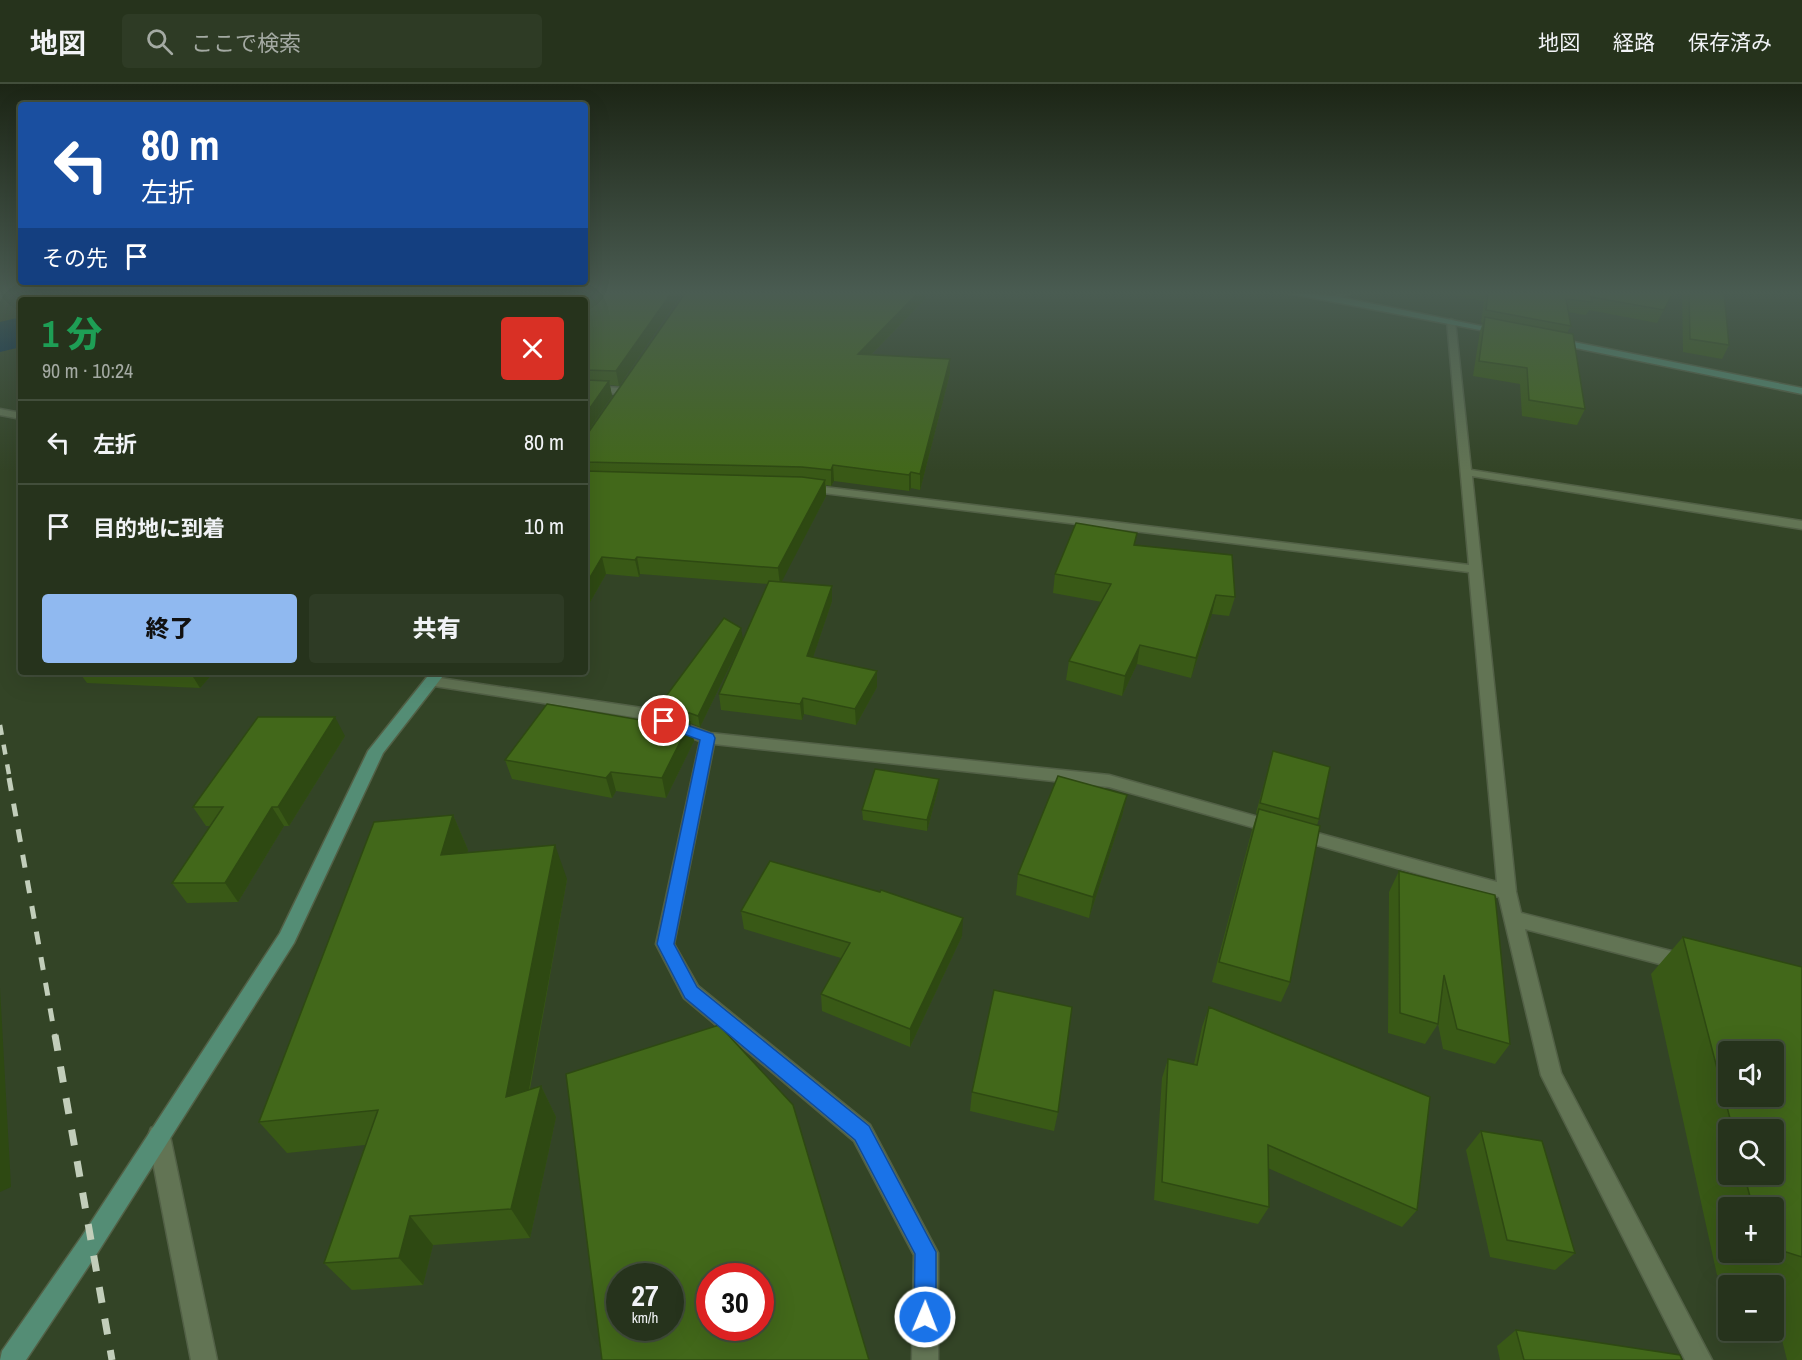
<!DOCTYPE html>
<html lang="ja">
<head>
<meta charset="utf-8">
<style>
	:root { --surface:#26331c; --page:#2e3b25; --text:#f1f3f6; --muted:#a4aaa3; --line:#424e3b; --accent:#90b9f0 }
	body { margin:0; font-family:"Archivo Narrow","Noto Sans JP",sans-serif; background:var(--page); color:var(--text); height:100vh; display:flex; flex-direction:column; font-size:22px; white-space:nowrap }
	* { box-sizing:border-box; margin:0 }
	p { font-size:20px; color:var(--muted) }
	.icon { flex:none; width:33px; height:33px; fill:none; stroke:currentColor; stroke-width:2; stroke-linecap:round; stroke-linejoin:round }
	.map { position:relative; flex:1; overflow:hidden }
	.details { position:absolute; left:18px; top:213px; width:570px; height:378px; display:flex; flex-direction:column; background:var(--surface); border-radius:6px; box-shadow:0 6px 24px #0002,0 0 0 2px var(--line) }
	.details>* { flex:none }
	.top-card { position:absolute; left:18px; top:18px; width:570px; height:183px; border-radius:6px; box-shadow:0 6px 24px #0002,0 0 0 2px var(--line); background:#1a4fa0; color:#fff; overflow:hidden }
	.controls { position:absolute; left:1718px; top:957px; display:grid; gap:12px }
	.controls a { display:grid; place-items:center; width:66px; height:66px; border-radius:6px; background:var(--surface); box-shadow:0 6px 24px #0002,0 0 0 2px var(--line); font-size:30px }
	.speed { position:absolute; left:606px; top:1179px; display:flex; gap:12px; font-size:30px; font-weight:700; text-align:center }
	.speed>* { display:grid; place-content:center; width:78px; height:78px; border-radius:50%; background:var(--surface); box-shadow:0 6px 24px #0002,0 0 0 2px var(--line); line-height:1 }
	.speed small { font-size:15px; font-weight:400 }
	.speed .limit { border:9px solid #d22; background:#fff; color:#111 }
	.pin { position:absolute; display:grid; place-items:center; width:51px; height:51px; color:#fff; margin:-26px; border:3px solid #fff; border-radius:50%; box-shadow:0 2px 6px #0007 }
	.me { position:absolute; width:66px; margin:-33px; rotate:1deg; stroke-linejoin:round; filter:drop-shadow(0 0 4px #0008) }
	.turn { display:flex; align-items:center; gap:21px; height:126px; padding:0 24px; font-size:27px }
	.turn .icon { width:78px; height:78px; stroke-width:2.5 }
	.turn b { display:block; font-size:42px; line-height:51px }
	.then { display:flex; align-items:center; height:57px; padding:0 24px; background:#0003; gap:12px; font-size:22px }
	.round { display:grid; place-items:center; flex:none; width:63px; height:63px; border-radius:6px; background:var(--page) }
	.head { display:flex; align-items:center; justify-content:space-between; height:102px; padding:0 24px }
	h1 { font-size:36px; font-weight:800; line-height:45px; color:#1e9e55 }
	.cta { display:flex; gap:12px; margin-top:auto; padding:12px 24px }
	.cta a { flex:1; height:69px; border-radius:6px; background:var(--accent); color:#111; font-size:24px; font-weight:800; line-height:69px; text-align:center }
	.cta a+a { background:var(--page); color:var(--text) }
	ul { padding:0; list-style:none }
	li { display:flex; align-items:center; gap:18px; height:84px; padding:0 24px; border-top:2px solid var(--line) }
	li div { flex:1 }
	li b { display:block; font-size:22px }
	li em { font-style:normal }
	header { display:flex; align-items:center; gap:36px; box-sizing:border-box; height:84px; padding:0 30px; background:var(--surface); border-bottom:2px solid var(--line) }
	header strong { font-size:28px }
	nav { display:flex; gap:33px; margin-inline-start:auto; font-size:21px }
	.search { width:420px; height:54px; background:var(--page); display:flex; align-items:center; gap:15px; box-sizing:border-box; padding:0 21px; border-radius:6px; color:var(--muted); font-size:22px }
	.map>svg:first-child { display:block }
</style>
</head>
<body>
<header>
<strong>地図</strong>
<div class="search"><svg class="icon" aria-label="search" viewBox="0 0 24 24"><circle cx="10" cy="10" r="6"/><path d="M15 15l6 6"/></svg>ここで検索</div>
<nav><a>地図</a><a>経路</a><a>保存済み</a></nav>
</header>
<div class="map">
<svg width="1802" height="1276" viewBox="0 0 1802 1276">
	<rect width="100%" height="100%" fill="#334426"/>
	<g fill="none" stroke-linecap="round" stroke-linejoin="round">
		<polygon fill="#012c54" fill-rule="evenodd" points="108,208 117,208 106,216 97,216"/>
		<g fill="#012c54" fill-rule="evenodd">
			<polygon points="135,208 207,208 201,216 130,216"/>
			<polygon points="21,233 21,263 0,268 0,238"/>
		</g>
		<g stroke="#526046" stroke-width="3">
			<g id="street">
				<polygon points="1342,208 1353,208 1338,216 1331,214"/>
				<polygon points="1451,235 1455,237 1471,386 1802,437 1802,445 1472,392 1516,808 1521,829 1683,870 1690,872 1693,878 1690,884 1683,886 1525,845 1561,989 1712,1276 1685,1276 1541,991 1499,813 1299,756 1293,754 1291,750 1293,746 1299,744 1497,798 1469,488 807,407 801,404 807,401 1469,481 1447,237"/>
				<polygon points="585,302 623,304 628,307 623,310 585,308"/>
				<polygon points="0,325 21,329 21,335 0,331"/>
				<polygon points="433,593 642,624 710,649 1109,691 1273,737 1279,739 1281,743 1279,747 1273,749 1109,703 714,660 674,860 698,902 870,1041 938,1169 938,1276 912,1276 914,1171 854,1057 684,914 656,860 700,657 640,634 428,601 426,598"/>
				<polygon points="159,1041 167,1044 170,1052 217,1276 191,1276 148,1052 151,1044"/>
			</g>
		</g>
		<g stroke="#526046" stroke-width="3">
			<g id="secondary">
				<polygon points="1282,208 1335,212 1505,247 1501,250"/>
				<polygon points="1554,254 1802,304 1802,310 1551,259 1551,255"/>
				<polygon points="431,588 446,588 383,669 294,859 98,1168 26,1276 0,1276 2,1267 82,1152 280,849 368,667"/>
			</g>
		</g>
		<use href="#street" fill="#627454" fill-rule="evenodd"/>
		<use href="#secondary" fill="#548d75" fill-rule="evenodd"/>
		<polyline stroke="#c2ceba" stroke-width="4.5" stroke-dasharray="10 10" stroke-linecap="butt" points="0,641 10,696"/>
		<polyline stroke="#c2ceba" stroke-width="5" stroke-dasharray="13 13" stroke-linecap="butt" points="9,694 55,952"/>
		<polyline stroke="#c2ceba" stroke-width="7" stroke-dasharray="16 16" stroke-linecap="butt" points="55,951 112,1276"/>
	</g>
	<g fill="#395916" fill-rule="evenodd">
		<polygon points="436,208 683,208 619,302 610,301 612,312 586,350 924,216 871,271 950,289 920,406 911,404 909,407 834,397 831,402 826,401 826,412 781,498 832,517 813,573 877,587 877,603 856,641 804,630 802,636 721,626 719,610 768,500 640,490 639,493 606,490 585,527 585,216 438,216"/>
		<polygon points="1436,208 1673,208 1657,239 1589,226 1586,231 1568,228 1571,242 1567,249 1585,325 1577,341 1522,332 1520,300 1473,292 1480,247 1483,239 1481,238 1484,217"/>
		<polygon points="1682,208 1724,208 1729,261 1722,275 1683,268"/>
		<polygon points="1135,461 1235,513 1229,532 1212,530 1191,594 1137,580 1122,612 1066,596 1069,577 1102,518 1053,509 1055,490"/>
		<polygon points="743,555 700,643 690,639 694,657 666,714 616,707 612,714 512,695 505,676 640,636 663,628 661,619"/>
		<polygon points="79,588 214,588 200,604 87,599"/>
		<polygon points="345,652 289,742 284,742 238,818 187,819 172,799 210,742 206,742 193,723"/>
		<polygon points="1273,667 1319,735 1317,741 1290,898 1281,918 1212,898 1252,746 1257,730 1256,729 1270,678"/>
		<polygon points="938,705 927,747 863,736 862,726"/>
		<polygon points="1127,711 1122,732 1089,834 1016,811 1018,790"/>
		<polygon points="453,731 468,766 467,768 567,795 530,1005 541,1002 556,1033 530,1154 433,1161 423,1201 352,1206 324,1179 365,1061 287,1069 259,1038"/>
		<polygon points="1399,787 1510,960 1495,980 1443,965 1438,940 1425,960 1388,949 1389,808"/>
		<polygon points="880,808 962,852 910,963 822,927 821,910 841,874 744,845 741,827"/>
		<path d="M1683,853l119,30v393h-15l-14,-56v-18h-24l-32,-11 -66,-301zM1728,1046h45v44h-45zM1728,1124h45v44h-45z"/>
		<polygon points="1209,923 1417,1126 1402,1143 1268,1084 1269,1123 1258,1140 1154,1116 1162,994 1168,975 1194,980 1202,943"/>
		<polygon points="972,1008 1058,1028 1054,1047 970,1027"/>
		<polygon points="1481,1047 1575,1169 1555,1186 1490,1173 1466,1066"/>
		<polygon points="1516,1246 1682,1276 1500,1276 1497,1262"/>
	</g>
	<g fill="#2e4912">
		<polygon points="672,208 683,208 619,302 616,287"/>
		<polygon points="919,208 927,208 924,216 858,284 858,270"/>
		<polygon points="950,275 950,289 920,406 920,390"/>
		<polygon points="609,297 612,312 585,351 585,331"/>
		<polygon points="833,381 834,397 831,402 831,386"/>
		<polygon points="911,388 911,404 909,407 909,391"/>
		<polygon points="825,396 826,412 780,501 778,484"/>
		<polygon points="602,473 606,490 585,527 585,502"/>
		<polygon points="637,473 640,490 639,493 635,476"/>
		<polygon points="832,502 832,517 808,588 807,572"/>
		<polygon points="1216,511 1212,530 1191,594 1196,574"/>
		<polygon points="741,544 743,555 700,643 698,632"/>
		<polygon points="1140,561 1137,580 1122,612 1125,592"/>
		<polygon points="877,587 877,603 856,641 855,625"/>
		<polygon points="190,588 214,588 200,604"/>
		<polygon points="803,614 804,630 802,636 800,620"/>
		<polygon points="335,633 345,652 289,742 278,723"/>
		<polygon points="690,638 694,657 666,714 662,694"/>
		<polygon points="611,688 616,707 612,714 606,694"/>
		<polygon points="939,695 938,705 927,747 927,736"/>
		<polygon points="1127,711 1122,732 1089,834 1093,813"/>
		<polygon points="272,723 284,742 238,818 225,799"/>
		<polygon points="453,731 468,766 457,805 441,771"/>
		<polygon points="555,761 567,795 522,1044 506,1013"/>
		<polygon points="963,834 962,852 910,963 910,945"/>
		<polygon points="0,904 11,1103 0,1108"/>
		<polygon points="541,1002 556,1033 530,1154 511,1125"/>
		<polygon points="410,1132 433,1161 423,1201 399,1174"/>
	</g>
	<g fill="#42681a" stroke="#2e4912" stroke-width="1.5" fill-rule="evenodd">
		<polygon points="447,208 672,208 616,287 585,286 585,216 498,216 500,215"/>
		<polygon points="686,208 919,208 858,270 950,275 920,390 911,388 909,391 833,381 831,386 802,383 585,378 585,350 588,349"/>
		<polygon points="1488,208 1673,208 1664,226 1591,213 1592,218 1566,215 1571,242 1486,226"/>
		<polygon points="1689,208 1724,208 1729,261 1690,255"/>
		<polygon points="1485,233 1573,250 1585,325 1529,316 1527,284 1479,277"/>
		<polygon points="585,296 609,297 585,331"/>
		<polygon points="585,387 802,393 825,396 778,484 637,473 635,476 602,473 585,502"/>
		<polygon points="1076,439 1137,449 1134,461 1232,471 1235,513 1216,511 1196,574 1140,561 1125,592 1069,577 1111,500 1055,490"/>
		<polygon points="769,497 832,502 807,572 877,587 855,625 803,614 800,620 719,610"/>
		<polygon points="724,534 741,544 698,632 661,619"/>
		<polygon points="547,620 640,636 650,623 690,638 662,694 611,688 606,694 505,676"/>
		<polygon points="258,633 335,633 278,723 272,723 225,799 172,799 223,723 193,723"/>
		<polygon points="1273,667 1330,683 1319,735 1260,719"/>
		<polygon points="875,685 939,695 927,736 862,726"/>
		<polygon points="1058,692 1127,711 1093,813 1018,790"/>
		<polygon points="1259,725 1320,742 1290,898 1219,878"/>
		<polygon points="453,731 441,771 555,761 506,1013 541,1002 511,1125 410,1132 399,1174 324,1179 378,1026 259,1038 374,738"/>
		<polygon points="770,777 880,808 881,806 963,834 910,945 821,910 850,859 741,827"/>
		<polygon points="1399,787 1495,811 1510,960 1457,945 1444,891 1438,940 1400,929"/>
		<path d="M1683,853l119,30v290l-29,-9v-40h-20l-9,-34h29v-44h-40zM1728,968h45v44h-45z"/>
		<polygon points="994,906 1072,923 1058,1028 972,1008"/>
		<polygon points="1209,923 1430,1013 1417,1126 1268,1061 1269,1123 1162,1098 1168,975 1197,981"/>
		<path d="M719,941l74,80 76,255h-267l-36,-286zM620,1192h50v52h-50zM710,1192h50v52h-50z"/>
		<polygon points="1481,1047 1542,1057 1575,1169 1507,1156"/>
		<polygon points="1516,1246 1680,1271 1682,1276 1524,1276"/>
	</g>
	<linearGradient id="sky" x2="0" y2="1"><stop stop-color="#1c2515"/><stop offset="0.54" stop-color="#4a5c52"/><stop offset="1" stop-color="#4a5c52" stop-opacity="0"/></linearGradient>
	<rect width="1802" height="387" fill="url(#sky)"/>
	<polygon fill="#1a73e8" stroke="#114b97" stroke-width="1.5" points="664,633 713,650 715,654 674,860 697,903 869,1042 936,1168 936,1233 933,1241 925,1244 917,1241 914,1233 915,1170 855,1056 685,914 657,860 700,656 659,641 657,637 659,634"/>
</svg>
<div class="controls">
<a><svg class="icon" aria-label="sound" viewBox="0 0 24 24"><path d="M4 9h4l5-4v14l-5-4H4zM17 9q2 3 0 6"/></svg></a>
<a><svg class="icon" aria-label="search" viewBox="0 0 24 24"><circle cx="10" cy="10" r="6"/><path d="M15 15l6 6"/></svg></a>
<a>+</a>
<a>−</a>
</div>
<div class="speed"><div>27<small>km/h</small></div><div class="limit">30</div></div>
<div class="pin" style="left:664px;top:637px;background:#d93025"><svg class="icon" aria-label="arrive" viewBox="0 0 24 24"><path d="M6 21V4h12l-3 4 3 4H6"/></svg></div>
<svg class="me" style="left:925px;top:1233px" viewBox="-20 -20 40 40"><circle r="17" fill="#1a73e8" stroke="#fff" stroke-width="3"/><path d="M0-11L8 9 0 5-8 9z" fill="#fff"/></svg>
<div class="top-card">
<div class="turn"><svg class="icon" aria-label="left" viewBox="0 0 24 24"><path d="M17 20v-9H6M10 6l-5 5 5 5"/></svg><div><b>80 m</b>左折</div></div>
<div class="then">その先<svg class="icon" aria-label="arrive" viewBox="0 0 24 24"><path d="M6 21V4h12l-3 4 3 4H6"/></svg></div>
</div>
<section class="details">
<div class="head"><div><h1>1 分</h1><p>90 m · 10:24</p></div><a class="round" style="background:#d93025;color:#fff"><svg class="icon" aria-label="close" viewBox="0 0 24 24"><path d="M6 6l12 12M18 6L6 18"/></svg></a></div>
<ul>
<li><svg class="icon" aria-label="left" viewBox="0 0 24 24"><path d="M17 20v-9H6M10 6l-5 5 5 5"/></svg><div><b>左折</b></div><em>80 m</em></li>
<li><svg class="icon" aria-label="arrive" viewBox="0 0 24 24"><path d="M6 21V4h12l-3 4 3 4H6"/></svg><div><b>目的地に到着</b></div><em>10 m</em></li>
</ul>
<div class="cta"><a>終了</a><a>共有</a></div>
</section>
</div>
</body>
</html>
